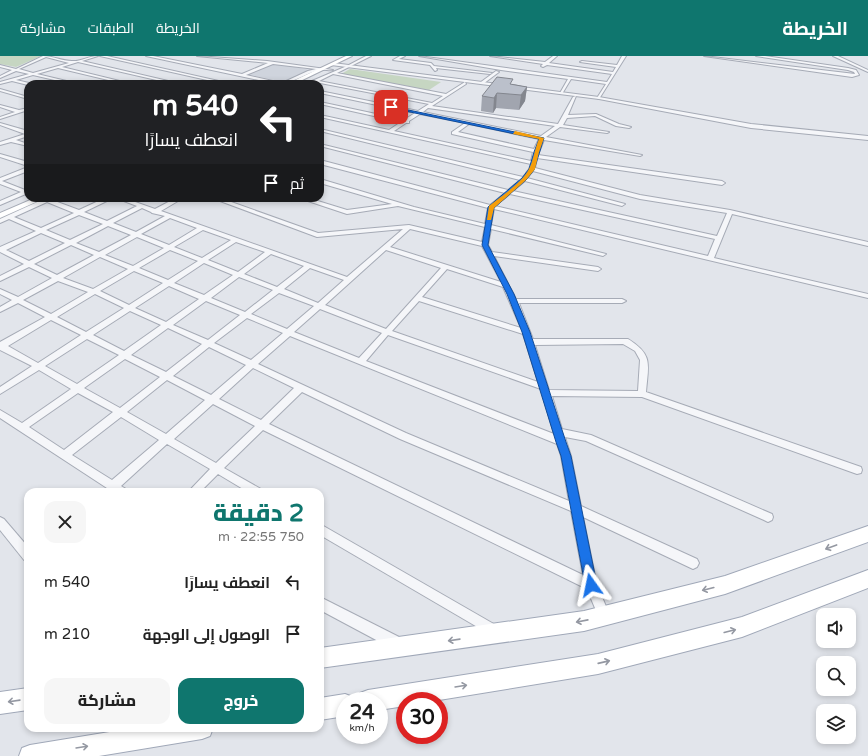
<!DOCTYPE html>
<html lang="ar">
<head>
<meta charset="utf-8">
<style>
	:root { --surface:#fff; --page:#f6f6f6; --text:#222; --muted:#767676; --accent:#0f766e }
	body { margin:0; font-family:"Varela Round",Cairo,sans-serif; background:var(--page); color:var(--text); direction:rtl; height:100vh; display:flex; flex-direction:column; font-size:15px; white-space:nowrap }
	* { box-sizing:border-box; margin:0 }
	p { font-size:13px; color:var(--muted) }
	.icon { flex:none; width:22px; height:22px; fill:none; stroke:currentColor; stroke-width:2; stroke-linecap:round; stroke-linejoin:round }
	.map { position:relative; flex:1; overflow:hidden; direction:ltr }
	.details { position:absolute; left:24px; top:432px; width:300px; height:244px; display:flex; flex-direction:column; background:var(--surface); border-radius:12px; box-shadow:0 2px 6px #0003; direction:rtl }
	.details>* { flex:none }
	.hud { position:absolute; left:24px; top:24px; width:300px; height:122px; border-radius:12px; box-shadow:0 2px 6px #0003; direction:rtl; background:#202124; color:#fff; overflow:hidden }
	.tools { position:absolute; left:816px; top:552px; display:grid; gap:8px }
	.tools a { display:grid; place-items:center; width:40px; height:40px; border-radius:8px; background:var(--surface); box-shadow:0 2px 6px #0003; font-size:20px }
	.speed { position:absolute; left:336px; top:636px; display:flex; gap:8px; font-size:20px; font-weight:700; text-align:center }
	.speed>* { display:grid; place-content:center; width:52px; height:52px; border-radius:50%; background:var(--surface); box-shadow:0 2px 6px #0003; line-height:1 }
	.speed small { font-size:10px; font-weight:400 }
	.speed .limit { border:6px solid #d22; background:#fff; color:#111 }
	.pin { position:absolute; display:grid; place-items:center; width:34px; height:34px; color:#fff; margin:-17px; border-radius:8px; box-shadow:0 2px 6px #0006 }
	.me { position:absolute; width:44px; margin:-22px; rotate:348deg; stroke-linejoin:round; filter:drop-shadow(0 0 3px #0008) }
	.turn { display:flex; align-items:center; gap:14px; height:84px; padding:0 20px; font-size:18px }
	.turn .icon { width:52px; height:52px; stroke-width:2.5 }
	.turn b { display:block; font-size:28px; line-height:34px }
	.then { display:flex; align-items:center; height:38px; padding:0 20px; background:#0003; gap:8px; font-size:15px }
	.round { display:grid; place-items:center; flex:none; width:42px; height:42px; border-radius:12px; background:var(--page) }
	.summary { display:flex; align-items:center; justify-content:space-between; height:68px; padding:0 20px }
	h1 { font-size:24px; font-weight:800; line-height:30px; color:var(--accent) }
	.button { display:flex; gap:8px; margin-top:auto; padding:8px 20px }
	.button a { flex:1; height:46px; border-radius:12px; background:var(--accent); color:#fff; font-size:16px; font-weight:800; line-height:46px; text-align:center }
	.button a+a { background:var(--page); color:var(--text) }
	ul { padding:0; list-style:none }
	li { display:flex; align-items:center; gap:12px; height:52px; padding:0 20px }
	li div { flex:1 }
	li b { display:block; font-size:15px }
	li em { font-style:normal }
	header { display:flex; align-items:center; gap:24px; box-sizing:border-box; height:56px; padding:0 20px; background:var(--accent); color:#fff }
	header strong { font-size:19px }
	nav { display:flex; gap:22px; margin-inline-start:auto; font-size:14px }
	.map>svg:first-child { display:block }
</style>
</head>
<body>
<header>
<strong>الخريطة</strong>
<nav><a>الخريطة</a><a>الطبقات</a><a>مشاركة</a></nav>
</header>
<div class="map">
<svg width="868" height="700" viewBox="0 0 868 700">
	<rect width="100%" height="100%" fill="#e2e5eb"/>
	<polygon fill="#cfd4dd" points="273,7 311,14 284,26 246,18"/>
	<g fill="#c6d6c2">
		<polygon points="0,0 41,0 16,11 0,8"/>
		<polygon points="350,13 441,26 429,34 341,18"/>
	</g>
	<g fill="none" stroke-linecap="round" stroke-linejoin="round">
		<g stroke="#a6abb6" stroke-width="2">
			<g id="minor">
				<path d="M43,0c10,0 19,5 29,5 8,1 17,-5 26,-5l-16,5 99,23h-7l-96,-22 -16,5 70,17h-7l-67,-16 -21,6 42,10h-7l-39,-9 -17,5 13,3 -1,2 -16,-4 -12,3v-2l29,-8 -13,-3 -16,7v-2l12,-6 -12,-3v-2l16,4zM46,1l23,6 -36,10 -14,-4z"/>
				<polygon points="100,0 107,0 232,28 225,28"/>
				<path d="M146,0h7l89,18 26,-11 -71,-7 70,5 66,9c-4,1 -8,-1 -13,0 -13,2 -27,14 -43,14zM273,8l43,5 -8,2 -26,12 -36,-8z"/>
				<path d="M366,0h5l-34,17 109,21 19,-12 1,2 -34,22 126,18 15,-27 3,-1 -8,19 28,-1 23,10 12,3 -2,1 -13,-2 -21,-10 -28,2 -4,7 46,7 -2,1 -47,-6 -14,10 96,18 -2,1 -96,-16 -6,15 184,26 3,2 -3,2 -185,-27 -2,10 105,27 90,15 138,32v4l-136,-32 -18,44 154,36v4l-374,-89 -3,16 115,29 -3,2 -112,-27 -3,16 4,7 106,15 3,2 -3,2 -104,-15 22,43h106l4,2 -4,2h-103l14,36h95c26,16 20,26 18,53l215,75 1,3 -1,3 -4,1 -215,-77 -90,-1 10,33 29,6 181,79 1,3 -1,3 -4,2 -4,-2 -178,-79 -21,-4 6,19 10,50 116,53 2,4 -2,4 -4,2 -110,-52 14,68 13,31 -2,4 -4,2 -4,-2 -13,-31 -324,-159 -39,38 37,21 1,3h-14l-30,-18 -18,18h-12l22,-23 -43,-25 -46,42 5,3 1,3h-14l-113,-74v-8l22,13 49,-34 -32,-19 -39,24v-7l32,-21 -32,-16v-8l45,-25 -27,-14 -18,9v-5l12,-7 -12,-6v-5l18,8 34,-19 -23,-11 -29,14v-5l24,-12 -24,-12v-5l36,-16 -27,-12 -9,4v-4l46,-21h8l-2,2 27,10 26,-12h8l-29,14 23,9 30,-15 -21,-8h8l31,11 21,-11h7l-22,13 186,66 56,-48 -86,8 -105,-39h8l98,35 91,-8 73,17 3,-15 -87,-21 -51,8 -48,-16h9l39,12 45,-6 -72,-21v-4l94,28 71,17 3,-16 -168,-44v-4l170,45 15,-12 -185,-47v-2l188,46 12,-10 -200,-49v-2l203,48 6,-8 2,-5 -211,-47v-2l69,15 12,-8 -81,-18v-2l84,18 11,-7 -95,-20v-2l98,20 11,-7 -114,-22 -10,2 42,-18zM333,18l110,22 -11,7 -113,-22zM428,52l127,18 -14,10 -118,-24zM420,58l45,9 -13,9v2l81,18 -2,9 -137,-30 12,-8h3v-2zM469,68l70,15 -5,10 -76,-17zM533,115l107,28 87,14 -10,23 -204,-45 12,-10 97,25 3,-2 -98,-26zM510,138l205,45 -7,17 -213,-50zM47,146l27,11 -33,15 -27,-11zM142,152l9,4 1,1 13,3 -29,16 -23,-9zM79,159l24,9 -33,16 -24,-10zM170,162l27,10 -28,17 -28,-11zM108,170l23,9 -32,17 -23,-9zM410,173l72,17 19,36 -111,-35zM203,174l28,10 -29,18 -28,-11zM41,177l24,10 -36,18 -23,-11zM137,181l27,11 -31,18 -28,-11zM236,186l29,10 -27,20 -30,-12zM71,189l23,10 -37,20 -23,-11zM170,194l28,11 -30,19 -29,-12zM386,194l55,18 -55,61 -61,-24zM271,198l33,12 -27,21 -33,-13zM100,201l28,12 -35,20 -30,-11zM204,207l29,12 -29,20 -30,-12zM310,212l34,12 -26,23 -34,-14zM447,213l56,18 18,41 -99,-31zM134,215l29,12 -34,22 -29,-14zM239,221l34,13 -28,22 -34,-14zM58,225l30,11 -37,22 -28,-14zM169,230l30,13 -33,23 -31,-14zM279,237l35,13 -27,23 -36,-15zM95,238l29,14 -38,24 -29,-15zM206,245l34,14 -32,25 -35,-15zM419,245l104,33 15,48 -146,-51zM320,253l62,24 -23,25 -65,-26zM130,255l31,14 -37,26 -31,-16zM247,262l36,15 -32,27 -37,-17zM51,264l30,15 -43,28 -30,-17zM168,272l34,16 -36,28 -35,-17zM388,279l153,54 13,45 -188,-73zM290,280l267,108 4,12 8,45 -163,-68 -148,-69zM87,283l32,16 -42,29 -32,-18zM623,288l12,7 5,9 -2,31 -89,-1 -14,-45zM209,291l37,18 -35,30 -38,-19zM125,303l35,18 -40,31 -36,-20zM253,312l41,20 -33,32 -42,-21zM167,324l38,20 -39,34 -39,-22zM302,336l98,47 171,72 12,64 -314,-151zM78,337l35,19 -49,38 -35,-23zM213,348l42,22 -39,37 -42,-24zM121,361l38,23 -47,40 -40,-25z"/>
				<polygon points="400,0 405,0 399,3 431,7 434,10 492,17 490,18 436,12 437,14 435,15 430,9 393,4"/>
				<polygon points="419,0 607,26 612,18 547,9 543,11 541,10 543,8 490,0 545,6 553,0 557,0 549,7 613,16 616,11 580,6 582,5 617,9 622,0 626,0 599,43 597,42 606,28 571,23 562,38 560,37 568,23 501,14"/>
				<polygon points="704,0 855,18 854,16 848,14 756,0 765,0 848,12 856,14 859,19 852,21"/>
				<polygon points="833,0 838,0 868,14 868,16"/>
				<polygon points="496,15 499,16 483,28 481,28 481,26"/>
				<polygon points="0,33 28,41 28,43 0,35"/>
				<polygon points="0,49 19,54 28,52 28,54 0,63 0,61 15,56 0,51"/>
				<polygon points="0,67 28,75 28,80 16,84 28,88 28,90 11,86 0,89 0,86 25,78 0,69"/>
				<polygon points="0,98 28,106 28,110 0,101"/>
				<polygon points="28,111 28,115 2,125 25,134 28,133 28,137 0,149 0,145 21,136 0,128 0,122"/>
				<polygon points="0,461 4,463 28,491 28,505 24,504 0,474"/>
				<polygon points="320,468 499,571 501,575 499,579 495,581 491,579 320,479"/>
				<polygon points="320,541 403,583 404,588 403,593 398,594 393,593 320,554"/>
			</g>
		</g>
		<g stroke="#a6abb6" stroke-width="2">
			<polygon id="tertiary" points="333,7 599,41 751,68 868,80 868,84 751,72 599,43 331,9"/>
		</g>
		<g stroke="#a6abb6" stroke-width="2">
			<g id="secondary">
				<polygon points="346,0 352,0 294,28 287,28"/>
				<polygon points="35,142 45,142 0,162 0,157"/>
			</g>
		</g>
		<g stroke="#a0a8b8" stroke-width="2">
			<g id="primary">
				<polygon points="868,470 868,486 725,538 584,575 320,612 320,592 584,555 725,520"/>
				<polygon points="868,514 868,532 742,581 598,618 433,645 405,645 405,650 379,654 379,645 357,645 360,637 368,634 598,598 742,561"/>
				<polygon points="28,632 28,654 0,658 0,636"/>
				<polygon points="345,638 353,641 354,645 345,645 345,660 320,664 320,642"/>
				<polygon points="134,672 213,672 210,680 202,683 99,700 19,700 22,692 30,689"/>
			</g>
		</g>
		<use href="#minor" fill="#f5f6f9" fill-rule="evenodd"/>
		<use href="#tertiary" fill="#f5f6f9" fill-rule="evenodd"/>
		<use href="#secondary" fill="#fff" fill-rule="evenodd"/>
		<use href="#primary" fill="#fff" fill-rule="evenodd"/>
	</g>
	<polygon fill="#a1a5af" points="513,28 527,31 525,45 519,54 496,52 493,57 481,55 482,40"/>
	<g fill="#83868e">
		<polygon points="527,31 525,45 519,54 521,39"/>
		<polygon points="497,37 496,52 493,57 494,42"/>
	</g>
	<polygon fill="#bbc0cb" stroke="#83868e" points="497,21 513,23 510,28 527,31 521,39 497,37 494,42 482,40"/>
	<defs><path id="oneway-shaft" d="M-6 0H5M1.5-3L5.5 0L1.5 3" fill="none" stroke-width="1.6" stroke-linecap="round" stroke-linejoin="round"/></defs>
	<g stroke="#9498a2">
		<use href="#oneway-shaft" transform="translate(831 491) rotate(160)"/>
		<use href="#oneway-shaft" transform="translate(708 533) rotate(166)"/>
		<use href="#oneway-shaft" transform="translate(582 565) rotate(169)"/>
		<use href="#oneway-shaft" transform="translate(730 575) rotate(-14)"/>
		<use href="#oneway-shaft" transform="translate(454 584) rotate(172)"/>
		<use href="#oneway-shaft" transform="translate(604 606) rotate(-13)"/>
		<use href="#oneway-shaft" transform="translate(461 630) rotate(-9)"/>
		<use href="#oneway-shaft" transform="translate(14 645) rotate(172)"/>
		<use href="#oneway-shaft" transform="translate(82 691) rotate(-9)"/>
	</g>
	<polygon fill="#1a73e8" stroke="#114b97" points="389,50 544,82 534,114 526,124 494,152 488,189 514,238 530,276 566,386 571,400 597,529 595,533 591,535 587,533 585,529 561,400 556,386 522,276 507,238 482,189 488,151 522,122 529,113 534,96 539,83 391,52"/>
	<path fill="#f59e0b" d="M515,75l29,7 -5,14 -4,17 -9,11 -32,28 -3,12h-4l2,-14c12,-10 34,-24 40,-37 4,-7 6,-21 10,-30l-26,-5z"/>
</svg>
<div class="tools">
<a><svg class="icon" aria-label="sound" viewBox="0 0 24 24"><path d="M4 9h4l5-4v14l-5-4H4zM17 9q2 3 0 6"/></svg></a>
<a><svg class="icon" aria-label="search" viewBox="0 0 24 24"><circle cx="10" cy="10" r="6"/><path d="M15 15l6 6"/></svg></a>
<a><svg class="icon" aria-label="layers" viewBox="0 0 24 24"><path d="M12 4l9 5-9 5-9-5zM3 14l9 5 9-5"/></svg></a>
</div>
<div class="speed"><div>24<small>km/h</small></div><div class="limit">30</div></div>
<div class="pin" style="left:391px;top:51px;background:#d93025"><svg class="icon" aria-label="arrive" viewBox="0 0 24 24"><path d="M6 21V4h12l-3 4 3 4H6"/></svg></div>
<svg class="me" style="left:591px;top:529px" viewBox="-20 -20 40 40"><path d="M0-17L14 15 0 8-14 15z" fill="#1a73e8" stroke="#fff" stroke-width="4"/></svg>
<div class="hud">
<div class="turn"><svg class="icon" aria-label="left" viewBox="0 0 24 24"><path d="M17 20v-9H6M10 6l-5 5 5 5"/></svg><div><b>540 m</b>انعطف يسارًا</div></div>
<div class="then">ثم<svg class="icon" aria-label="arrive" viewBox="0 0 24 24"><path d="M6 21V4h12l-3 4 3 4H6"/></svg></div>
</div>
<section class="details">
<div class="summary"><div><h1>2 دقيقة</h1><p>750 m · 22:55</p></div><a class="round"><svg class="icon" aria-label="close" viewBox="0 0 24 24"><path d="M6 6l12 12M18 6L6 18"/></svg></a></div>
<ul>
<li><svg class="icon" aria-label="left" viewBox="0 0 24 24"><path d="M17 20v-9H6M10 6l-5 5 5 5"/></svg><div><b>انعطف يسارًا</b></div><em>540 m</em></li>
<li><svg class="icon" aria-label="arrive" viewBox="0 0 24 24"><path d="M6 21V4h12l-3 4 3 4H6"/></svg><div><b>الوصول إلى الوجهة</b></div><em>210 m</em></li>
</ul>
<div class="button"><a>خروج</a><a>مشاركة</a></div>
</section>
</div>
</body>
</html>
